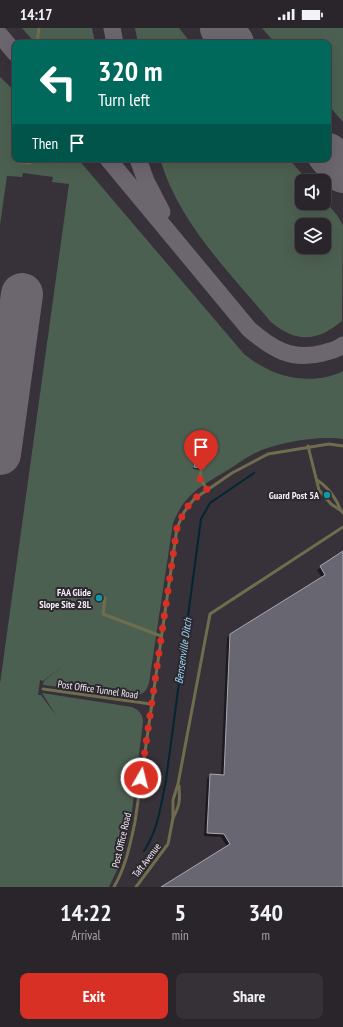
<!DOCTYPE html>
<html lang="en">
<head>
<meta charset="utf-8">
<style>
	:root { --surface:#29252b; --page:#353137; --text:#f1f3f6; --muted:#a5a5a9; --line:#454247; --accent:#d93025 }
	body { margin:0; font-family:"PT Sans Narrow",sans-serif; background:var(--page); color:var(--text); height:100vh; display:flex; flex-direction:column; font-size:15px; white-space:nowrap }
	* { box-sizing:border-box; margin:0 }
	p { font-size:13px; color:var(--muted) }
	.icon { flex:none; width:22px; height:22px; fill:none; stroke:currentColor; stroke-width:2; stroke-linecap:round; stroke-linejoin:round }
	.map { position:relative; height:859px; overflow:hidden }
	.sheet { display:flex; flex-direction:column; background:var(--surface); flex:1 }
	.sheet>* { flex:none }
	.top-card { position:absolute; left:12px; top:12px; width:319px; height:122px; border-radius:8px; box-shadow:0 4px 16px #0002,0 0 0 1px var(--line); background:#00695c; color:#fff; overflow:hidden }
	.buttons { position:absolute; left:295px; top:146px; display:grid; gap:8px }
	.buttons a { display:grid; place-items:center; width:36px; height:36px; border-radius:8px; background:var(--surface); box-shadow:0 4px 16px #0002,0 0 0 1px var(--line); font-size:20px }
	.pin { position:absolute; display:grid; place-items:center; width:34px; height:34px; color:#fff; margin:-41px -17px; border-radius:50% 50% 50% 0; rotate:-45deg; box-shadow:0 0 4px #0007 }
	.pin .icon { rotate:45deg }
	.me { position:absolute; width:44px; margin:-22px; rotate:8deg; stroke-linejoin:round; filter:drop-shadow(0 0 3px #0008) }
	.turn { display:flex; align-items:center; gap:14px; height:84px; padding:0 20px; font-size:18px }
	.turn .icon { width:52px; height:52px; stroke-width:2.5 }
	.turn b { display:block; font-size:28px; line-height:34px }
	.then { display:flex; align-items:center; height:38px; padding:0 20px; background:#0003; gap:8px; font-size:15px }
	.eta { display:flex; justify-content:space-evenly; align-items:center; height:68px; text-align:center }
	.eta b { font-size:24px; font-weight:600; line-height:28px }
	.button { display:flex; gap:8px; margin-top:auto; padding:8px 20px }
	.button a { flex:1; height:46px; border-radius:8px; background:var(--accent); color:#fff; font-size:16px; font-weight:600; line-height:46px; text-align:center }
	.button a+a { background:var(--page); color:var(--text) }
	.status { display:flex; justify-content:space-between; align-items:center; height:28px; padding:0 20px; background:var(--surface); direction:ltr }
	.status svg { height:11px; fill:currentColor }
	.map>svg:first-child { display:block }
</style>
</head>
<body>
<div class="status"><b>14:17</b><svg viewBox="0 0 49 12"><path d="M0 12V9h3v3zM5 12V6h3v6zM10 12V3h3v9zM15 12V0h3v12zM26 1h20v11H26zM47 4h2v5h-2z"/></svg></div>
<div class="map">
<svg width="343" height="859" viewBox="0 0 343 859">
	<rect width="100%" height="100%" fill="#373139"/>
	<g fill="#4c6051" fill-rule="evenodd">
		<polygon points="22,0 92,0 95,15 35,15"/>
		<polygon points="135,0 179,0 191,15 138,15"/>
		<polygon points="262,0 343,0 343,94 328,77 328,15 275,15"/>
		<path d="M0,49l15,14v68h63l166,195c5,4 10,8 16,11 24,15 58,19 83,6v68c-24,-4 -69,4 -90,15 -11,6 -21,14 -32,20 -11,7 -23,13 -32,23 -8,8 -12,17 -16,26l-24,160c-3,9 -6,12 -16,13l-90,-11 1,-4 20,-16 -21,16 -3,-1 -2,15h3l16,22 -15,-24 90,14c7,3 11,7 11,15l-12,97 -8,38 -14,30h-109v-203l69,-500 -17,-2 1,-5 -30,-4 -1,4 -15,-1 -7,49z"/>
		<path d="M160,131h129l19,22h-6v22h22v-3l13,15 6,10 -1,96c-25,21 -46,22 -71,1 -42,-50 -92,-99 -111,-163zM302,197h22v22h-22z"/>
	</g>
	<g fill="#0007">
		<polygon points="196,431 203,440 200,442 193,441 194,434"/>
		<polygon points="343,524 343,859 163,859 227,819 221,809 204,808 207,751 210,747 221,748 227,610 231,607 322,550 317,542"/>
		<polygon points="97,568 100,568 99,574 95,573"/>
	</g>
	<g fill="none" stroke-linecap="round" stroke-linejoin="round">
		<path stroke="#032631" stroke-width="2" d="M144,823c14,-21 17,-46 22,-71l35,-261 9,-16 44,-30"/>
		<g stroke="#6c666e" stroke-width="17">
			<polyline points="112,0 115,15"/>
			<polyline points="0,7 15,25"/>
			<path d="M108,131l141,170c23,20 42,32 74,24 8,-2 14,-3 20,-8"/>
			<polyline points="138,131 146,153 162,184"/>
			<polyline points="0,290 9,301 14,322"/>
		</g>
		<g stroke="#6c666e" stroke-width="42">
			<polyline points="221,0 233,15"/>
			<polyline points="328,126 343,144"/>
			<polyline points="0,426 22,266"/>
		</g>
	</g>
	<g fill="#676671" stroke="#a8a7b3">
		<polygon points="196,430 205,432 204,440 194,439"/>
		<polygon points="343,523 343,859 161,859 230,816 224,806 207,805 210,746 224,747 230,606 325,547 320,538"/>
	</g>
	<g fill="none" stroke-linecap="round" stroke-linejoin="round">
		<g stroke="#6f6d4d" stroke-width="3">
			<polyline points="37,15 39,0"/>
			<polyline points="19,131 19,134 30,135"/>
			<polyline points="308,418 319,462 331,476 340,482"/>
			<polyline points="201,443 200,451 207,461"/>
			<path d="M317,452c8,5 15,13 20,22 2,4 3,8 6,11"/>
			<polyline points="105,570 103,586 161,608"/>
			<polyline points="43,661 151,676"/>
			<path d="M173,790c7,-13 7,-18 6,-32"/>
			<path d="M114,859c12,-21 16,-42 21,-65l42,-294 7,-16 10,-13 38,-26 36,-19 61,-10 14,2"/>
			<polyline points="136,859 168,816 173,790 173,772 178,756 210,586 343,499"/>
		</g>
	</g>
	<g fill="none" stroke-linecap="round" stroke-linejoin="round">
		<path stroke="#d93025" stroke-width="7" stroke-dasharray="0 12.6" d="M141,750l36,-250c8,-20 12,-26 30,-39l-7,-10 1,-8"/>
	</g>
	<g fill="#0f9aa8" stroke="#2d272f" stroke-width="1.5">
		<circle cx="327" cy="467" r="4"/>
		<circle cx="99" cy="570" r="4"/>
	</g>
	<g text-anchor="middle" stroke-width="4" stroke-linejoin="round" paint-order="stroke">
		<g font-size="10" font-weight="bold" fill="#f4f0f5" stroke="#2d272f" text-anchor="end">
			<text x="319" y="471">Guard Post 5A</text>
			<text x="91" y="568">FAA Glide<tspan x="91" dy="12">Slope Site 28L</tspan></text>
		</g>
		<g font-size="10" fill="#f4f0f5" stroke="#2d272f">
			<text transform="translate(98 661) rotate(8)" y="4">Post Office Tunnel Road</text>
			<text transform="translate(121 812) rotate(-77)" y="4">Post Office Road</text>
			<text transform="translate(146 832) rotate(-53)" y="4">Taft Avenue</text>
		</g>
		<g font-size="11" font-style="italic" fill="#9ddef8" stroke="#2d272f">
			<text transform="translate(183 623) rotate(-82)" y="4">Bensenville Ditch</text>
		</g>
	</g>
</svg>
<div class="buttons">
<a><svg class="icon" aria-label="sound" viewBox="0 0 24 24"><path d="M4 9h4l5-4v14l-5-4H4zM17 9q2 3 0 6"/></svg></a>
<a><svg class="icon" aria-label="layers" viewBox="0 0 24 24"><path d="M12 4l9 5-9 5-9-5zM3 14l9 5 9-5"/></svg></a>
</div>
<div class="pin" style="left:201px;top:443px;background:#d93025"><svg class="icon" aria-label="arrive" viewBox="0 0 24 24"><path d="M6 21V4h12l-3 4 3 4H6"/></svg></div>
<svg class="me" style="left:141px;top:750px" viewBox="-20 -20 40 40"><circle r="17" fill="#d93025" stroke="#fff" stroke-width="3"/><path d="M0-11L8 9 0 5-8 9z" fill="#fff"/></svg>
<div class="top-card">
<div class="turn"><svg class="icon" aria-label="left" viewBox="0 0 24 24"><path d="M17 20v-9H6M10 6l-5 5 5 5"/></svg><div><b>320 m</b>Turn left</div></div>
<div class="then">Then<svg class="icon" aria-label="arrive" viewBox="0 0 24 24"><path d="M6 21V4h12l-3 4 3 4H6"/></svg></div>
</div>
</div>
<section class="sheet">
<div class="eta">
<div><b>14:22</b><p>Arrival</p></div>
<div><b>5</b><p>min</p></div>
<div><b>340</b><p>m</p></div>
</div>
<div class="button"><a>Exit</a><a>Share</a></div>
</section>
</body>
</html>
